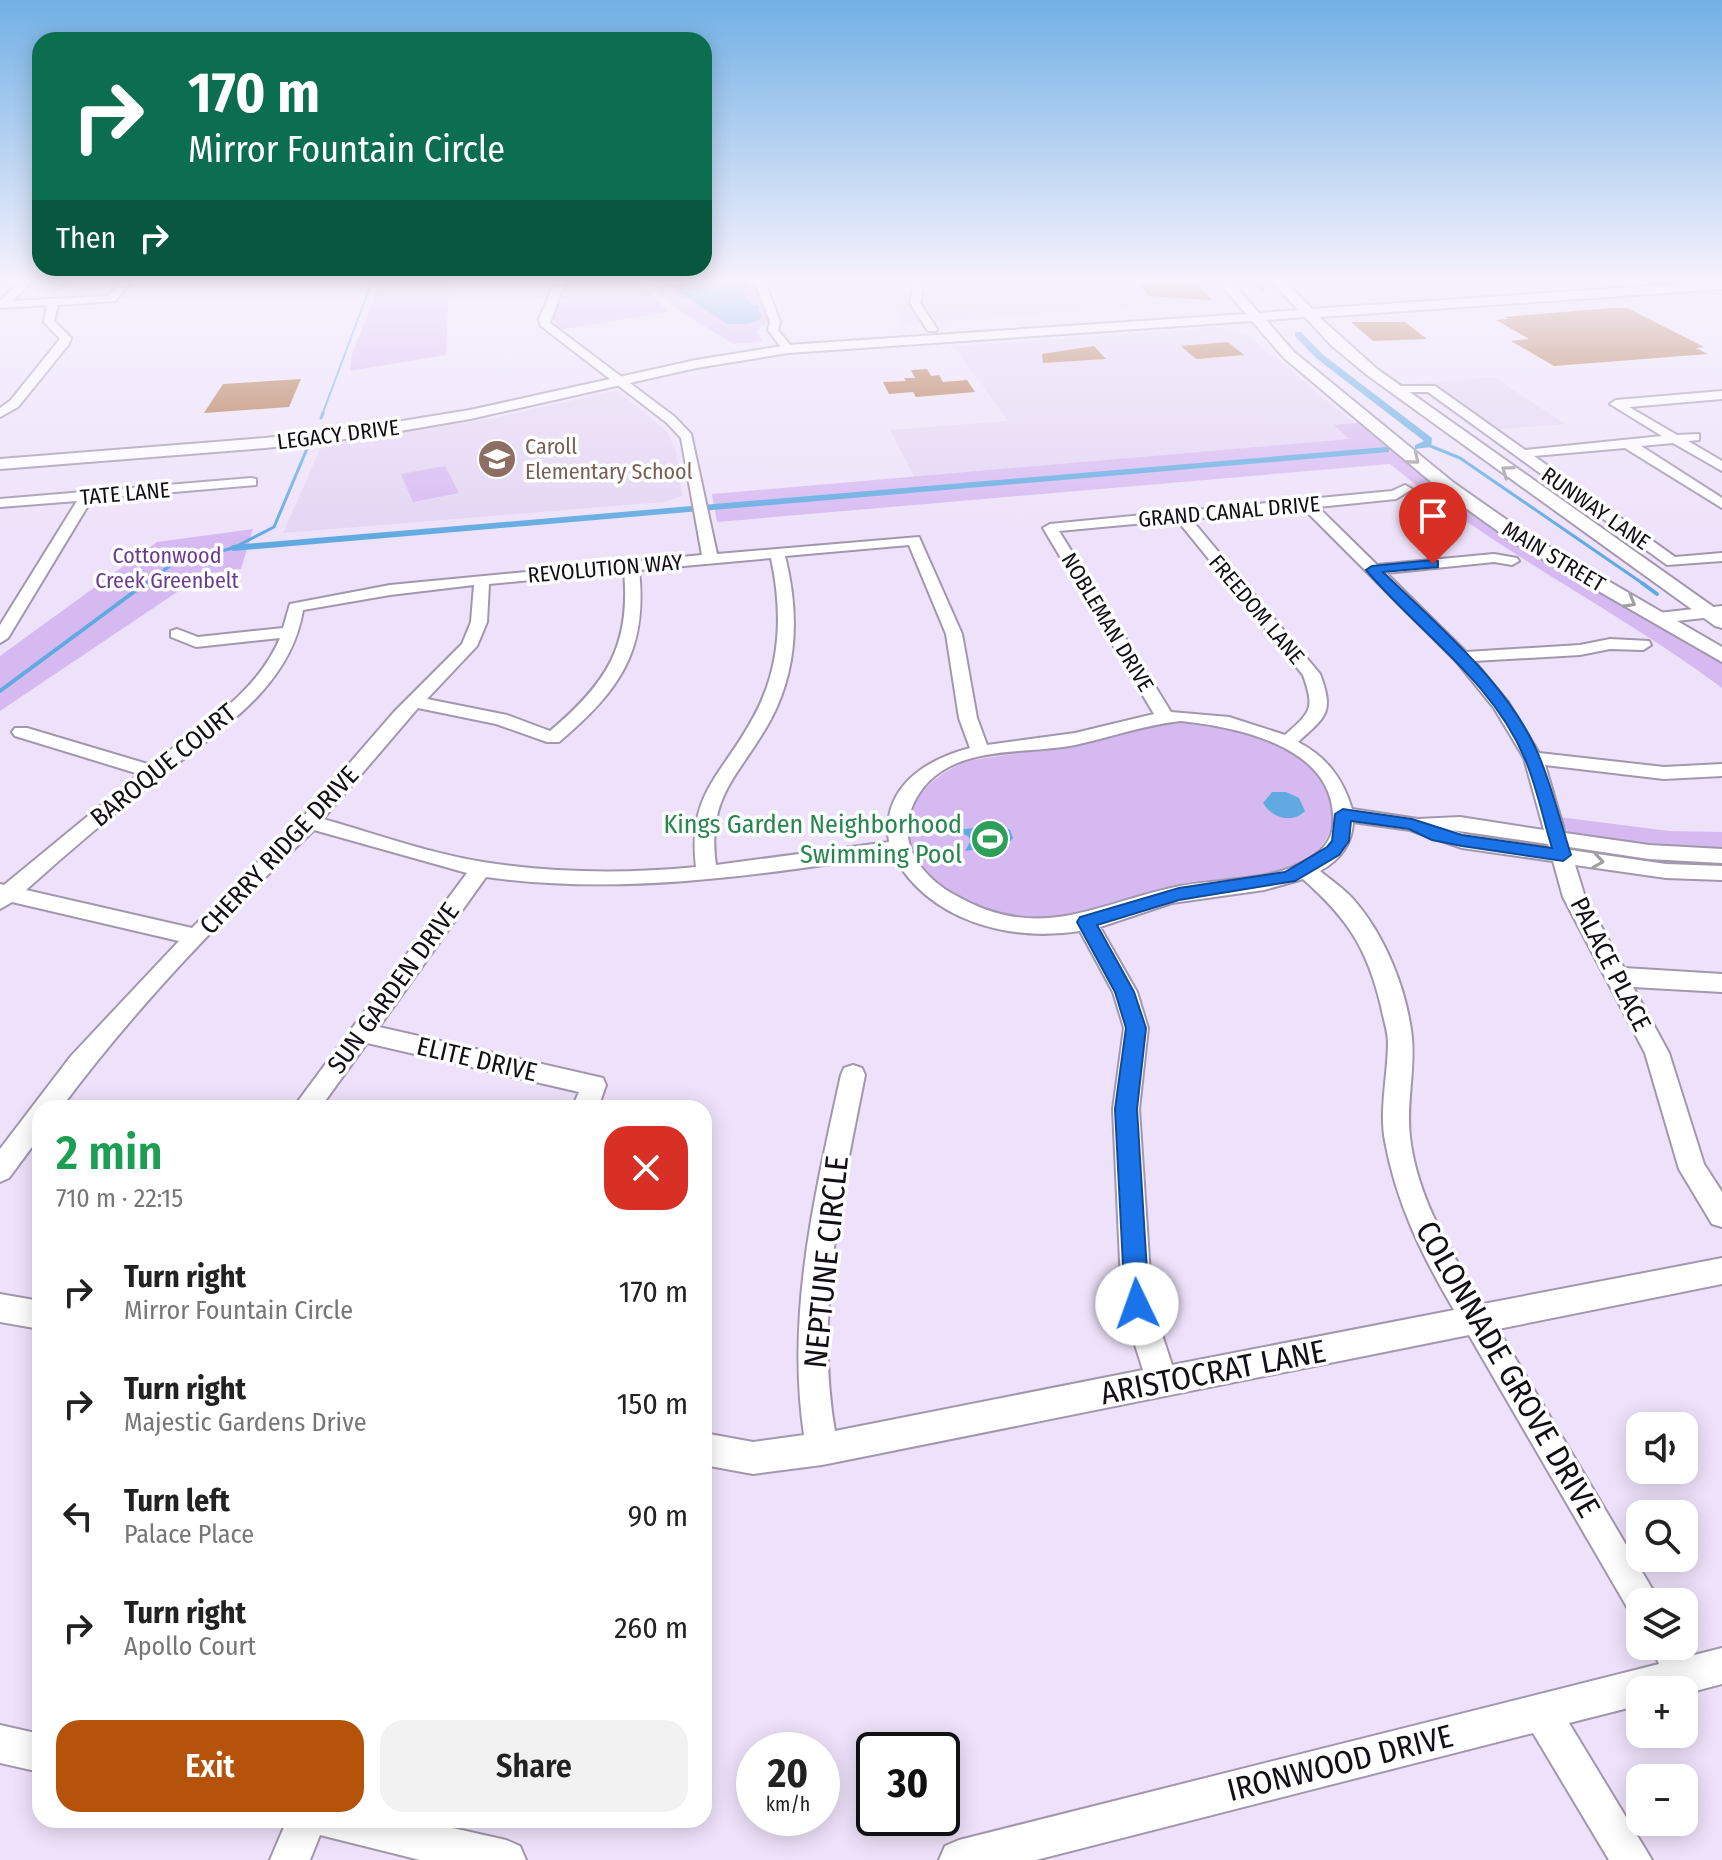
<!DOCTYPE html>
<html lang="en">
<head>
<meta charset="utf-8">
<style>
	:root { --surface:#fff; --page:#f2f2f2; --text:#222; --muted:#767676; --accent:#b45309 }
	body { margin:0; font-family:"Fira Sans Condensed",sans-serif; background:var(--page); color:var(--text); height:100vh; display:flex; flex-direction:column; font-size:30px; white-space:nowrap }
	* { box-sizing:border-box; margin:0 }
	p { font-size:26px; color:var(--muted) }
	.icon { flex:none; width:44px; height:44px; fill:none; stroke:currentColor; stroke-width:2; stroke-linecap:round; stroke-linejoin:round }
	.map { position:relative; flex:1; overflow:hidden }
	.side { position:absolute; left:32px; top:1100px; width:680px; height:728px; display:flex; flex-direction:column; background:var(--surface); border-radius:24px; box-shadow:0 4px 20px #0003 }
	.side>* { flex:none }
	.guide { position:absolute; left:32px; top:32px; width:680px; height:244px; border-radius:24px; box-shadow:0 4px 20px #0003; background:#0b6e4f; color:#fff; overflow:hidden }
	.buttons { position:absolute; left:1626px; top:1412px; display:grid; gap:16px }
	.buttons a { display:grid; place-items:center; width:72px; height:72px; border-radius:16px; background:var(--surface); box-shadow:0 4px 20px #0003; font-size:40px }
	.speed { position:absolute; left:736px; top:1732px; display:flex; gap:16px; font-size:40px; font-weight:700; text-align:center }
	.speed>* { display:grid; place-content:center; width:104px; height:104px; border-radius:50%; background:var(--surface); box-shadow:0 4px 20px #0003; line-height:1 }
	.speed small { font-size:20px; font-weight:400 }
	.speed .limit { border:4px solid #111; border-radius:12px; background:#fff; color:#111 }
	.pin { position:absolute; display:grid; place-items:center; width:68px; height:68px; color:#fff; margin:-82px -34px; border-radius:50% 50% 50% 0; rotate:-45deg; box-shadow:0 0 8px #0007 }
	.pin .icon { rotate:45deg }
	.me { position:absolute; width:88px; margin:-44px; rotate:357deg; stroke-linejoin:round; filter:drop-shadow(0 0 6px #0008) }
	.turn { display:flex; align-items:center; gap:28px; height:168px; padding:0 24px; font-size:36px }
	.turn .icon { width:104px; height:104px; stroke-width:2.5 }
	.turn b { display:block; font-size:56px; line-height:68px }
	.then { display:flex; align-items:center; height:76px; padding:0 24px; background:#0003; gap:16px; font-size:30px }
	.round { display:grid; place-items:center; flex:none; width:84px; height:84px; border-radius:24px; background:var(--page) }
	.overview { display:flex; align-items:center; justify-content:space-between; height:136px; padding:0 24px }
	h1 { font-size:48px; font-weight:600; line-height:60px; color:#1e9e55 }
	.primary-button { display:flex; gap:16px; margin-top:auto; padding:16px 24px }
	.primary-button a { flex:1; height:92px; border-radius:24px; background:var(--accent); color:#fff; font-size:32px; font-weight:600; line-height:92px; text-align:center }
	.primary-button a+a { background:var(--page); color:var(--text) }
	ul { padding:0; list-style:none }
	li { display:flex; align-items:center; gap:24px; height:112px; padding:0 24px }
	li div { flex:1 }
	li b { display:block; font-size:30px }
	li em { font-style:normal }
	.map>svg:first-child { display:block }
</style>
</head>
<body>
<div class="map">
<svg width="1722" height="1860" viewBox="0 0 1722 1860">
	<rect width="100%" height="100%" fill="#eee2fa"/>
	<g fill="#e4d5f3">
		<polygon points="890,279 1204,279 1222,300 903,325 893,303 896,293"/>
		<polygon points="1224,327 1248,335 1354,423 1335,425 1350,439 915,478 890,430 1008,421 954,346"/>
		<polygon points="1494,377 1565,424 1477,431 1411,384"/>
		<polygon points="617,390 667,432 676,451 682,496 664,502 283,533 323,443 490,419"/>
	</g>
	<g fill="#d7b9f2">
		<polygon points="449,279 446,355 350,371 352,354 380,283"/>
		<polygon points="567,279 648,279 640,284 641,287 651,293 667,312 559,330 553,317 565,292"/>
		<polygon points="754,279 770,321 756,331 762,341 734,344 676,309 652,285"/>
		<path d="M1366,422l58,49 298,191v26c-108,-80 -229,-138 -332,-224l-673,58 -5,-28 637,-55 -15,-14z"/>
		<polygon points="445,466 459,493 413,502 401,474"/>
		<polygon points="253,529 241,569 204,574 0,711 0,656 157,542"/>
		<path d="M1181,722c51,0 159,31 151,99 -2,15 -9,25 -21,35 -37,29 -96,18 -140,30 -51,13 -98,41 -153,32 -90,-15 -167,-103 -52,-157l127,-19 57,-17z"/>
		<polygon points="1559,817 1669,831 1722,832 1722,850 1655,846 1580,836 1569,833"/>
	</g>
	<g fill="#60aae1">
		<polygon points="746,281 748,286 742,292 752,305 758,305 762,318 748,324 727,324 668,285"/>
		<path d="M1272,792h14l13,6 6,13c-13,13 -33,7 -42,-8z"/>
		<polygon points="999,825 1010,830 1013,838 1007,845 965,851 970,842 969,837 957,830"/>
	</g>
	<g fill="none" stroke-linecap="round" stroke-linejoin="round">
		<polyline stroke="#60aae1" stroke-width="2" points="322,415 373,279"/>
		<g stroke="#60aae1" stroke-width="3">
			<polyline points="321,418 323,413"/>
			<polyline points="1428,445 1460,458 1645,585"/>
			<polyline points="143,585 174,563 233,548 274,527 309,444"/>
		</g>
		<g stroke="#60aae1" stroke-width="4">
			<polyline points="1642,583 1657,594"/>
			<polyline points="0,691 146,583"/>
		</g>
		<g fill="#60aae1" fill-rule="evenodd">
			<polygon points="1251,279 1258,279 1267,292 1261,292"/>
			<polygon points="1295,332 1301,332 1322,354 1432,438 1431,447 1415,449 1415,445 1424,441 1316,358 1295,336"/>
			<polygon points="1386,447 1389,448 1389,452 233,551 228,548 233,545"/>
		</g>
	</g>
	<g fill="#ab6634">
		<polygon points="1197,283 1212,300 1149,296 1140,284"/>
		<polygon points="1611,308 1627,308 1704,347 1696,348 1708,354 1554,366 1511,341 1529,339 1496,320 1509,319 1504,317"/>
		<polygon points="1351,322 1405,322 1427,339 1373,341"/>
		<polygon points="1228,342 1244,355 1196,359 1181,346"/>
		<polygon points="1094,346 1106,359 1043,363 1042,354"/>
		<polygon points="927,369 931,376 939,375 943,382 967,380 975,392 916,397 913,392 889,394 883,382 906,381 904,378 915,378 911,370"/>
		<polygon points="301,379 289,407 204,413 223,384"/>
	</g>
	<g fill="none" stroke-linecap="round" stroke-linejoin="round">
		<g stroke="#a297ad" stroke-width="4">
			<g id="minor">
				<polygon points="23,279 34,279 12,301 108,296 123,279 133,279 115,301 58,305 54,321 71,338 69,344 18,407 0,417 0,408 10,401 60,339 44,322 47,305 0,308 0,301"/>
				<path d="M556,279h10l-16,44 125,94 16,17 26,120 202,-17 43,97 15,84 10,27 88,-12 79,-19 -111,-186 7,-4 342,-33 13,-6 7,4 -16,10 -78,8 59,58 117,-11 23,4 2,3 -7,4 -18,-3 -108,11 80,79 114,-7 30,-6 39,2 2,4 -8,5 -33,-1 -30,6 -106,6 34,41 31,51 125,14 58,-3v12l-58,3 -119,-14 20,68 84,12 73,4v14l-73,-4 -80,-12 1,3 96,14 56,2v14l-56,-2 -91,-13 10,32 39,71 98,6v18l-89,-5 36,66 35,111 18,28v35l-10,-3 -33,-55 -34,-116 -82,-156 -10,-36 -91,-13 -52,-18 -57,-8c-1,22 -13,38 -33,49 11,9 24,18 33,28 32,36 54,91 59,139 3,33 -6,66 -2,99 7,61 41,116 73,167l239,-46v26l-224,45 162,273h-20v16l-9,-4 -162,-279 -647,130 -69,9 -49,-9v-32l49,9 51,-7c-18,-122 11,-241 37,-360l3,-7 9,-3 9,3 3,7c-23,117 -51,237 -30,356l308,-61 -21,-66 -9,-195 11,-81 -11,-36 -33,-61c-71,11 -151,-10 -187,-76 -136,20 -269,41 -407,22l-107,150 224,51 3,7 -8,23h-26l7,-16 -212,-49 -47,65h-27l174,-235 -153,-43c-90,86 -179,178 -253,278h-21v28l-31,42 -9,4v-33l71,-93 108,-115 -167,-39 -12,7v-25l4,1 135,-111 -124,-38 -3,-4 3,-4h12l124,37c47,-38 104,-68 129,-127l-84,9 -25,-10v-6l6,-2 21,8 85,-9 7,-24 100,-19 312,-30 -21,-117 -14,-15 -126,-97 -2,-7zM1303,508l153,153 38,47 30,50 20,72 -84,-13 -42,2 -66,-10c-9,-30 -25,-52 -54,-67 29,-26 36,-30 22,-68l-129,-155zM1177,520l126,155c12,34 8,37 -18,60l-56,-18 -58,-5 -112,-181zM909,545l37,89 13,84 11,30c-45,12 -89,39 -81,94l-173,23c-10,-71 25,-90 55,-146 27,-51 28,-107 14,-163zM771,558c12,55 10,110 -18,160 -31,58 -66,75 -57,149 -71,7 -143,6 -213,-5 -55,-9 -107,-28 -160,-43l95,-111 78,16 51,18h12c60,-51 89,-91 80,-172zM624,571c7,75 -18,113 -74,160l-43,-16 -80,-16 50,-53 10,-24 2,-38zM474,585l-3,37 -9,22 -68,68 -91,105 -111,111 -166,-38c42,-38 86,-75 130,-110 60,-48 134,-90 147,-170l87,-15zM1181,721c55,6 148,24 152,93 2,21 -6,34 -24,45 -38,23 -86,19 -129,27 -84,17 -140,59 -227,8 -18,-10 -37,-28 -43,-48 -8,-26 5,-54 25,-70 37,-30 95,-22 140,-31 36,-8 69,-20 106,-24zM1452,830l96,14 1,3 -85,-13zM1303,879c45,40 64,69 78,127 2,12 7,25 7,36 0,32 -9,68 -3,99 11,61 37,115 69,169l-282,55 -20,-61 -13,-195 9,-81 -11,-36 -37,-65 72,-24 92,-13z"/>
				<polygon points="754,279 764,279 780,322 778,330 793,349 792,351 784,351 768,330 770,322"/>
				<polygon points="908,279 918,279 923,286 920,303 937,329 936,331 928,331 910,303 913,286"/>
				<polygon points="1398,386 1435,386 1525,450 1662,436 1610,404 1616,400 1722,391 1722,399 1629,407 1677,435 1699,434 1699,440 1688,441 1722,461 1722,471 1673,443 1641,446 1722,498 1722,508 1625,448 1534,456 1675,557 1722,553 1722,561 1667,565 1428,392 1394,392 1394,388"/>
				<polygon points="251,478 256,479 256,485 92,499 8,638 0,643 0,625 77,501 0,507 0,499"/>
				<polygon points="1722,606 1722,616 1658,623 1650,618 1658,613"/>
				<polygon points="0,1294 40,1301 40,1329 0,1322"/>
				<polygon points="1684,1637 1694,1655 1722,1648 1722,1684 1684,1694 1684,1690 1640,1690 1640,1705 1569,1723 1652,1860 1609,1860 1533,1733 1036,1860 939,1860 945,1846 959,1840 1659,1664 1651,1646 1684,1646"/>
				<polygon points="0,1725 40,1734 40,1772 0,1763"/>
				<polygon points="287,1820 417,1820 506,1840 520,1846 526,1860 420,1860 320,1835 310,1860 270,1860"/>
			</g>
		</g>
		<g stroke="#a297ad" stroke-width="4">
			<polygon id="major" points="1216,279 1229,279 1259,313 1298,310 1270,279 1283,279 1312,309 1722,281 1722,289 1319,317 1377,369 1722,613 1722,628 1715,626 1367,375 1331,345 1305,317 1266,320 1294,352 1454,483 1527,534 1722,647 1722,662 1513,542 1442,491 1284,358 1252,321 788,353 696,368 470,419 371,436 265,448 0,469 0,459 265,438 371,426 470,410 696,360 788,345 1246,314"/>
		</g>
		<use href="#minor" fill="#fff" fill-rule="evenodd"/>
		<use href="#major" fill="#fff" fill-rule="evenodd"/>
	</g>
	<defs><path id="oneway-chevron" d="M-2-3.5L2.5 0L-2 3.5" fill="none" stroke-width="1.6" stroke-linecap="round" stroke-linejoin="round" transform="scale(2)"/></defs>
	<g stroke="#a19fa2">
		<use href="#oneway-chevron" transform="translate(1414 459) rotate(39)"/>
		<use href="#oneway-chevron" transform="translate(1507 471) rotate(-145)"/>
		<use href="#oneway-chevron" transform="translate(1630 602) rotate(30)"/>
		<use href="#oneway-chevron" transform="translate(1598 861) rotate(9)"/>
	</g>
	<linearGradient id="sky" x2="0" y2="1"><stop stop-color="#71b0e5"/><stop offset="0.52" stop-color="#f7f2fd"/><stop offset="1" stop-color="#f7f2fd" stop-opacity="0"/></linearGradient>
	<rect width="1722" height="539" fill="url(#sky)"/>
	<path fill="#1a73e8" stroke="#114b97" stroke-width="2" d="M1433,560l5,1v6l-55,5c55,54 130,115 158,189 12,30 20,63 30,94l-8,6 -101,-15 -30,-6 -23,-11 -58,-8 -2,20 -10,14 -44,26 -116,19 -82,25 37,67 12,36 -9,81 12,195 -4,9 -8,3 -9,-3 -3,-9 -10,-195 11,-81 -11,-36 -38,-70 3,-5 99,-29 106,-16 42,-25 5,-6 3,-27 8,-5 69,10 50,16 90,13c-9,-29 -15,-61 -27,-89 -33,-79 -106,-126 -159,-189l6,-4z"/>
	<defs>
		<g id="school-disc" transform="scale(2)"><circle r="9.5" fill="#8d6e63" stroke="#fff"/><path d="M0-5L7-2L0 1L-7-2ZM-4 1L0 2.5L4 1V4Q0 6-4 4Z" fill="#fff"/></g>
		<g id="stadium-disc" transform="scale(2)"><circle r="9.5" fill="#2e9e5b" stroke="#fff"/><path d="M0-5a6.5 5 0 1 0 0 10a6.5 5 0 1 0 0-10ZM-3.5-1.8h7v3.6h-7Z" fill="#fff"/></g>
	</defs>
	<g fill-rule="evenodd">
		<use href="#school-disc" x="497" y="459"/>
		<use href="#stadium-disc" x="990" y="839"/>
	</g>
	<g text-anchor="middle" stroke-width="7" stroke-linejoin="round" paint-order="stroke">
		<g font-size="22" fill="#130f16" stroke="#fff">
			<text transform="translate(338 434) rotate(-7)" y="8">LEGACY DRIVE</text>
			<text transform="translate(125 493) rotate(-5)" y="8">TATE LANE</text>
			<text transform="translate(1596 508) rotate(35)" y="8">RUNWAY LANE</text>
			<text transform="translate(1229 511) rotate(-5)" y="8">GRAND CANAL DRIVE</text>
			<text transform="translate(1554 556) rotate(31)" y="8">MAIN STREET</text>
			<text transform="translate(605 568) rotate(-5)" y="8">REVOLUTION WAY</text>
			<text transform="translate(1257 609) rotate(50)" y="8">FREEDOM LANE</text>
			<text transform="translate(1108 622) rotate(59)" y="8">NOBLEMAN DRIVE</text>
		</g>
		<g font-size="22" fill="#785e54" stroke="#fff" text-anchor="start">
			<text x="525" y="454">Caroll<tspan x="525" dy="25">Elementary School</tspan></text>
		</g>
		<g font-size="22" fill="#6b3b90" stroke="#fff">
			<text x="167" y="563">Cottonwood<tspan x="167" dy="25">Creek Greenbelt</tspan></text>
		</g>
		<g font-size="26" fill="#130f16" stroke="#fff">
			<text transform="translate(163 765) rotate(-39)" y="9">BAROQUE COURT</text>
			<text transform="translate(279 850) rotate(-47)" y="9">CHERRY RIDGE DRIVE</text>
			<text transform="translate(1611 964) rotate(63)" y="9">PALACE PLACE</text>
			<text transform="translate(393 988) rotate(-54)" y="9">SUN GARDEN DRIVE</text>
			<text transform="translate(477 1059) rotate(13)" y="9">ELITE DRIVE</text>
		</g>
		<g font-size="26" fill="#27864d" stroke="#fff" text-anchor="end">
			<text x="962" y="833">Kings Garden Neighborhood<tspan x="962" dy="30">Swimming Pool</tspan></text>
		</g>
		<g font-size="32" fill="#130f16" stroke="#fff">
			<text transform="translate(826 1262) rotate(-84)" y="11">NEPTUNE CIRCLE</text>
			<text transform="translate(1508 1369) rotate(60)" y="11">COLONNADE GROVE DRIVE</text>
			<text transform="translate(1213 1372) rotate(-11)" y="11">ARISTOCRAT LANE</text>
			<text transform="translate(1340 1763) rotate(-14)" y="11">IRONWOOD DRIVE</text>
		</g>
	</g>
</svg>
<div class="buttons">
<a><svg class="icon" aria-label="sound" viewBox="0 0 24 24"><path d="M4 9h4l5-4v14l-5-4H4zM17 9q2 3 0 6"/></svg></a>
<a><svg class="icon" aria-label="search" viewBox="0 0 24 24"><circle cx="10" cy="10" r="6"/><path d="M15 15l6 6"/></svg></a>
<a><svg class="icon" aria-label="layers" viewBox="0 0 24 24"><path d="M12 4l9 5-9 5-9-5zM3 14l9 5 9-5"/></svg></a>
<a>+</a>
<a>−</a>
</div>
<div class="speed"><div>20<small>km/h</small></div><div class="limit">30</div></div>
<div class="pin" style="left:1433px;top:564px;background:#d93025"><svg class="icon" aria-label="arrive" viewBox="0 0 24 24"><path d="M6 21V4h12l-3 4 3 4H6"/></svg></div>
<svg class="me" style="left:1137px;top:1304px" viewBox="-20 -20 40 40"><circle r="19" fill="#fff"/><path d="M0-13L10 11 0 6-10 11z" fill="#1a73e8"/></svg>
<div class="guide">
<div class="turn"><svg class="icon" aria-label="right" viewBox="0 0 24 24"><path d="M7 20v-9h11M14 6l5 5-5 5"/></svg><div><b>170 m</b>Mirror Fountain Circle</div></div>
<div class="then">Then<svg class="icon" aria-label="right" viewBox="0 0 24 24"><path d="M7 20v-9h11M14 6l5 5-5 5"/></svg></div>
</div>
<section class="side">
<div class="overview"><div><h1>2 min</h1><p>710 m · 22:15</p></div><a class="round" style="background:#d93025;color:#fff"><svg class="icon" aria-label="close" viewBox="0 0 24 24"><path d="M6 6l12 12M18 6L6 18"/></svg></a></div>
<ul>
<li><svg class="icon" aria-label="right" viewBox="0 0 24 24"><path d="M7 20v-9h11M14 6l5 5-5 5"/></svg><div><b>Turn right</b><p>Mirror Fountain Circle</p></div><em>170 m</em></li>
<li><svg class="icon" aria-label="right" viewBox="0 0 24 24"><path d="M7 20v-9h11M14 6l5 5-5 5"/></svg><div><b>Turn right</b><p>Majestic Gardens Drive</p></div><em>150 m</em></li>
<li><svg class="icon" aria-label="left" viewBox="0 0 24 24"><path d="M17 20v-9H6M10 6l-5 5 5 5"/></svg><div><b>Turn left</b><p>Palace Place</p></div><em>90 m</em></li>
<li><svg class="icon" aria-label="right" viewBox="0 0 24 24"><path d="M7 20v-9h11M14 6l5 5-5 5"/></svg><div><b>Turn right</b><p>Apollo Court</p></div><em>260 m</em></li>
</ul>
<div class="primary-button"><a>Exit</a><a>Share</a></div>
</section>
</div>
</body>
</html>
